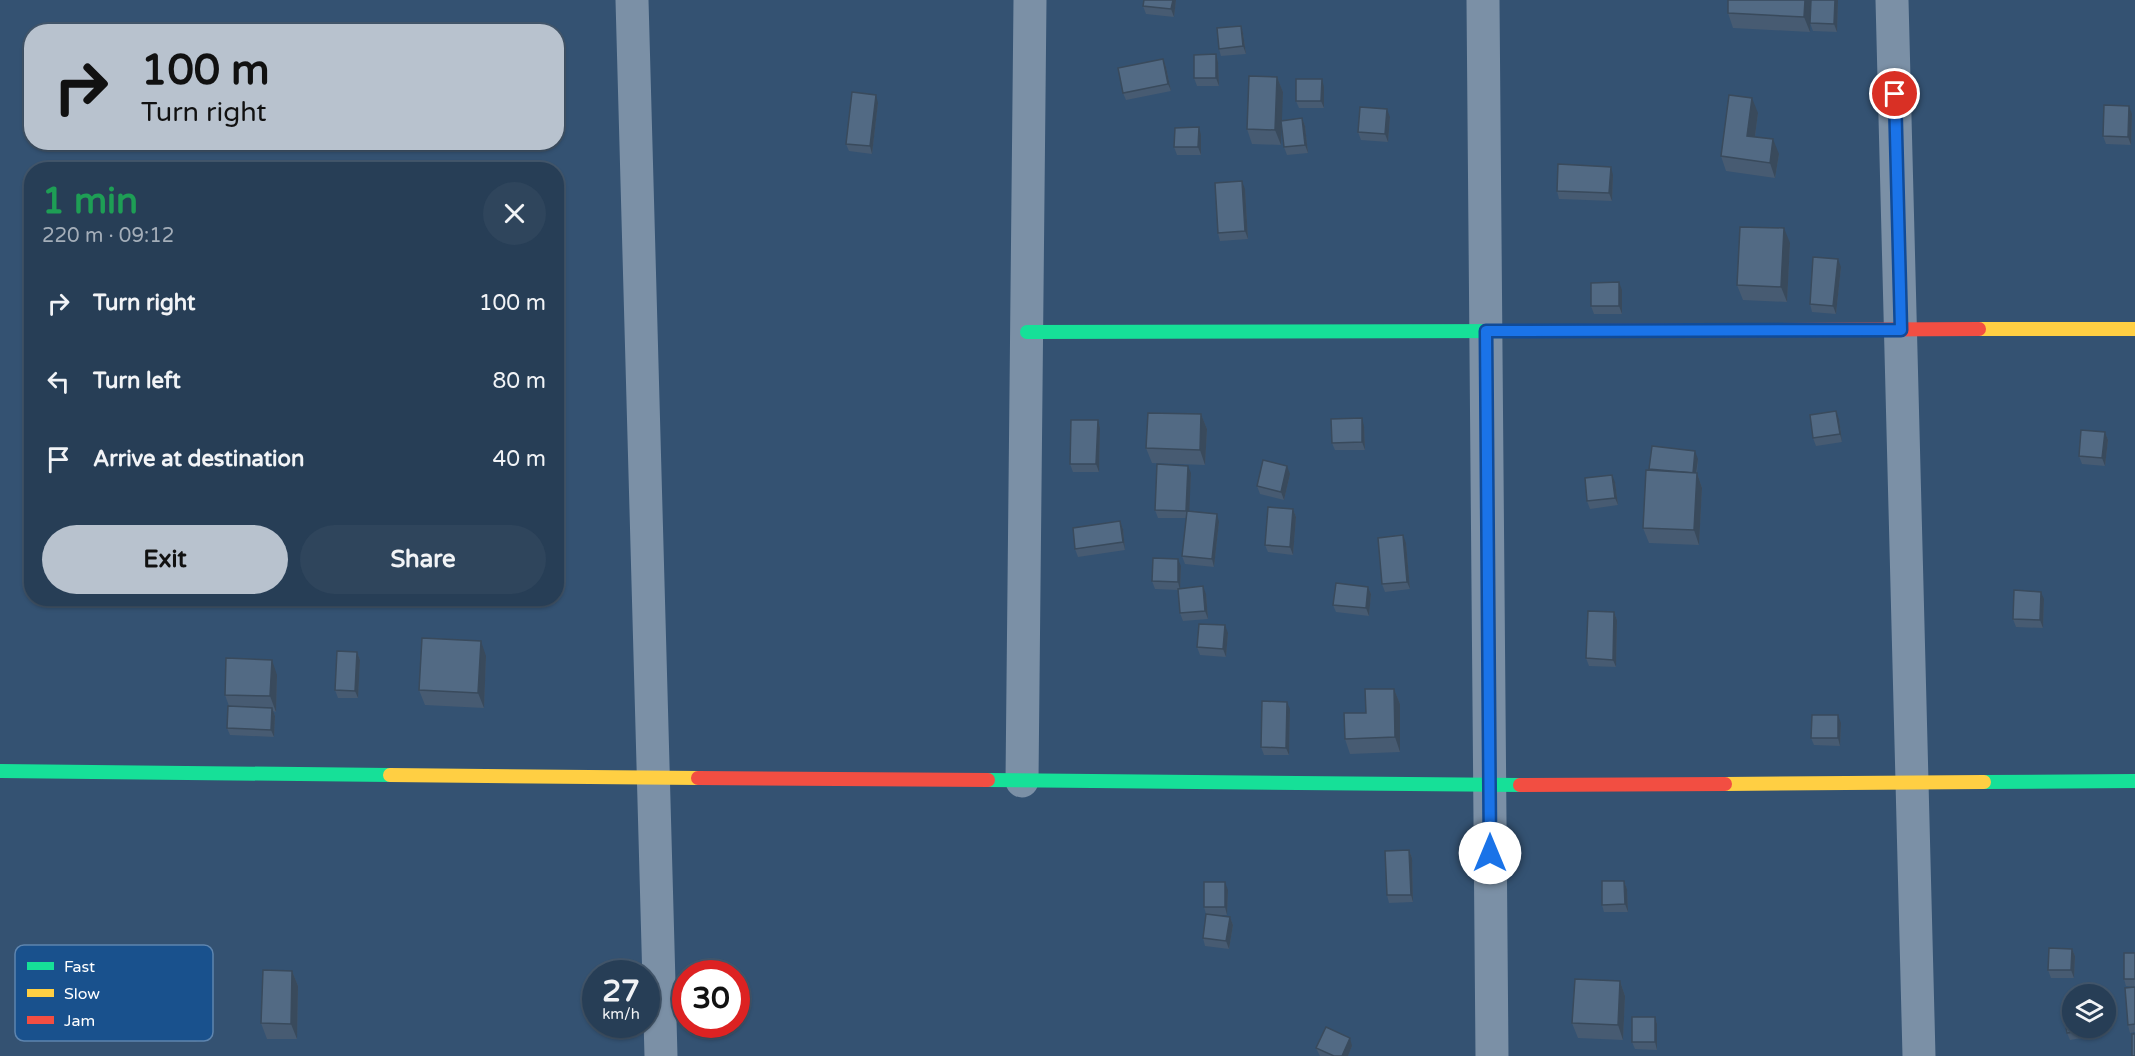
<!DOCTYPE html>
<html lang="en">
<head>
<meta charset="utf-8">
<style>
	:root { --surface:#273e56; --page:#2f455c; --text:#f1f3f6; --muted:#a4aeb9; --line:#43576c; --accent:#b8c2ce }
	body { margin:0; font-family:"Varela Round",sans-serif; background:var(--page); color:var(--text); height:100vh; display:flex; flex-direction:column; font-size:22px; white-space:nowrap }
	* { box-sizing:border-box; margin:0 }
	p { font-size:20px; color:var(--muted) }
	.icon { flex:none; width:33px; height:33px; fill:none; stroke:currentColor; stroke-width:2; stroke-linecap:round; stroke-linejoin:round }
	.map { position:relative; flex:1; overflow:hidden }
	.panel { position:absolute; left:24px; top:162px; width:540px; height:444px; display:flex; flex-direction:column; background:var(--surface); border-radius:24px; box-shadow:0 2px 4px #0004,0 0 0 2px var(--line) }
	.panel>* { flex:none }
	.banner { position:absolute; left:24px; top:24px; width:540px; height:126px; border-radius:24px; box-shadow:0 2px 4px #0004,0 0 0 2px var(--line); background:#b8c2ce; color:#111; overflow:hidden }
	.buttons { position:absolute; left:2062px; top:984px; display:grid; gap:12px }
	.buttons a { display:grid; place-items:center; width:54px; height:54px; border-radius:50%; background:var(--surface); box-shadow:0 2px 4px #0004,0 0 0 2px var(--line); font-size:30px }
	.speed { position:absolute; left:582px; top:960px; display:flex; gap:12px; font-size:30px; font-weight:700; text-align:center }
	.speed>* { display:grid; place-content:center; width:78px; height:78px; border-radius:50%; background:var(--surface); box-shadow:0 2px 4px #0004,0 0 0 2px var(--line); line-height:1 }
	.speed small { font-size:15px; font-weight:400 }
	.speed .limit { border:9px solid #d22; background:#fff; color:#111 }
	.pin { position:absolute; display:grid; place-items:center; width:51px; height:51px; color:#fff; margin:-26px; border:3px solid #fff; border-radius:50%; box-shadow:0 2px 6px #0007 }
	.me { position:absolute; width:66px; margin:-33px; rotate:0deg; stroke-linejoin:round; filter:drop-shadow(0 0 4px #0008) }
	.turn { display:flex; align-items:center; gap:21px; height:126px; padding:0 18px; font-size:27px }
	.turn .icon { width:78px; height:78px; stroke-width:2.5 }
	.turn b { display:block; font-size:42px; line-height:51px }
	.round { display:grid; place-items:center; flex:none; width:63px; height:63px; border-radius:32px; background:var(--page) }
	.headline { display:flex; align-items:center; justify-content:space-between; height:102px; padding:0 18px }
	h1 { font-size:36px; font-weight:700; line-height:45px; color:#1e9e55 }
	.button { display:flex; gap:12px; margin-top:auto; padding:12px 18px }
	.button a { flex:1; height:69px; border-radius:36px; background:var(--accent); color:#111; font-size:24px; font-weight:700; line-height:69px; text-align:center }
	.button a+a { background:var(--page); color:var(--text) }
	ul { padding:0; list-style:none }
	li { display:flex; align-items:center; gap:18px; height:78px; padding:0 18px }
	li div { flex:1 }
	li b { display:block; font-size:22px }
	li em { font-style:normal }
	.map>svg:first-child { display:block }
</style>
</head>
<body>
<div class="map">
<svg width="2135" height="1056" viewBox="0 0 2135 1056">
	<rect width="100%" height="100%" fill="#345272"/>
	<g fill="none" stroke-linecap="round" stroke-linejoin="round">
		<g stroke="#7b90a6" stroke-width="33">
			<polyline points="632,0 661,1056"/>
			<polyline points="1483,0 1492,1056"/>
			<polyline points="1892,0 1919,1056"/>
			<polyline points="1022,781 1030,0"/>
		</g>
		<g stroke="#16e098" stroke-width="14">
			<polyline points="1027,332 1574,331"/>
			<polyline points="0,771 390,775"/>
			<polyline points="988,780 1520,785"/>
			<polyline points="1984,782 2135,781"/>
		</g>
		<g stroke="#ffcf43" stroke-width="14">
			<polyline points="1979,329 2135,329"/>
			<polyline points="390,775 698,778"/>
			<polyline points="1725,784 1984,782"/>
		</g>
		<g stroke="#f24e42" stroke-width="14">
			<polyline points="1574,331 1979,329"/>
			<polyline points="698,778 988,780"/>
			<polyline points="1520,785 1725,784"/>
		</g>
	</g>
	<g fill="#475b72">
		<polygon points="1144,0 1176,0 1174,17 1146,14 1143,6"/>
		<polygon points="1728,0 1838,0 1837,32 1813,31 1810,23 1810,32 1733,28 1728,13"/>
		<polygon points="1241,26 1243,33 1246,54 1221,56 1219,49"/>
		<polygon points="1216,54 1218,62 1219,86 1197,86 1194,78"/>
		<polygon points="1163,59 1166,67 1171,91 1126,100 1123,93"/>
		<polygon points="1277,77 1283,92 1281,121 1302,118 1305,126 1308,153 1287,155 1284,147 1281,122 1281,145 1252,144 1247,129"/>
		<polygon points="1324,87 1324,108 1299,108 1296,101"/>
		<polygon points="878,103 872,154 849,151 846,144"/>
		<polygon points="1758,113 1755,137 1779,154 1775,178 1726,171 1721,156"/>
		<polygon points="2132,114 2131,145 2106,144 2103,136"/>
		<polygon points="1390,117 1388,142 1361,140 1358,132"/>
		<polygon points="1201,135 1201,155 1177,155 1174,147"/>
		<polygon points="1613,175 1612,201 1559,199 1557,191"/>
		<polygon points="1245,189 1248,239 1220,241 1218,233"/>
		<polygon points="1790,243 1787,302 1743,300 1737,285"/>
		<polygon points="1841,267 1836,314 1812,312 1810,304"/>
		<polygon points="1622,290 1622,314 1594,314 1591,306"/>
		<polygon points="1201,414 1207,429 1205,465 1152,463 1146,448"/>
		<polygon points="1839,419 1842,442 1816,446 1813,438"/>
		<polygon points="1098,420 1100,428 1099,472 1073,472 1070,464"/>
		<polygon points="1364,426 1365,450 1335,450 1332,443"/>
		<polygon points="2105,432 2108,440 2105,466 2082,464 2079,456"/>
		<polygon points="1698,459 1697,473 1702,488 1699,545 1649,543 1643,528 1649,469"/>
		<polygon points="1191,473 1189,511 1219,522 1214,567 1185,564 1182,556 1187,518 1158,518 1155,510"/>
		<polygon points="1290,474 1284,500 1260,494 1257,486"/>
		<polygon points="1615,482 1618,505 1590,509 1587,501"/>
		<polygon points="1293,509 1296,517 1293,555 1268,552 1265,545"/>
		<polygon points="1120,521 1123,529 1125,550 1078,557 1075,549"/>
		<polygon points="1406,543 1410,589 1385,592 1382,584"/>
		<polygon points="1181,566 1180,588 1206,594 1208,619 1183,621 1180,613 1178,590 1155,589 1152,581"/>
		<polygon points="1368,587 1371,594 1369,616 1336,612 1333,605"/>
		<polygon points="2044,599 2043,628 2016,627 2013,619"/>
		<polygon points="1614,612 1617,620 1616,667 1589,666 1586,658"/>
		<polygon points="1228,633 1226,657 1200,655 1197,647"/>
		<polygon points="357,652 360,660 358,698 338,698 335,690"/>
		<polygon points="486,656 484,708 425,705 419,690"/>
		<polygon points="277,675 276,712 273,711 275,716 274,737 230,735 227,728 229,706 225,695"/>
		<polygon points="1394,689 1400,704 1400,752 1350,754 1345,739 1366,713"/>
		<polygon points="1290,709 1289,755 1264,755 1261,747"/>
		<polygon points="1841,723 1840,746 1814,745 1811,738"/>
		<polygon points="1409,850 1412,858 1413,902 1389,903 1387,895"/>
		<polygon points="1624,881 1627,889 1628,912 1604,912 1602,905"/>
		<polygon points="1228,890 1227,915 1210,915 1230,917 1233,925 1229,949 1205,946 1203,938 1206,914 1204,907"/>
		<polygon points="2072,949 2075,956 2074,978 2051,978 2048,970"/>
		<polygon points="2135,953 2135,987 2126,986 2124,979"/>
		<polygon points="292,971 298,986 297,1039 267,1039 261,1023"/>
		<polygon points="1620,981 1625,996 1623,1040 1578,1038 1572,1023"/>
		<polygon points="2135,987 2135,1032 2130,1033 2128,1025"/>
		<polygon points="198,997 197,1042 171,1041 168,1034"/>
		<polygon points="1655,1017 1657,1024 1657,1050 1635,1049 1632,1042"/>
		<polygon points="2073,1028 2098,1028 2099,1035 2070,1040 2067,1033"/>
		<polygon points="1352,1046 1348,1056 1320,1056 1316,1048"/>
	</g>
	<g fill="#394a5c">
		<polygon points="1173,0 1176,0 1174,17 1171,9"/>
		<polygon points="1805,0 1811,0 1810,32 1804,17"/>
		<polygon points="1835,0 1838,0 1837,32 1834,24"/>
		<polygon points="1241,26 1243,33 1246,54 1243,46"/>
		<polygon points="1216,54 1218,62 1219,86 1216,78"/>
		<polygon points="1163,59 1166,67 1171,91 1168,84"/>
		<polygon points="1277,77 1283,92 1281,145 1275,130"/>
		<polygon points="1322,79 1324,87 1324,108 1321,101"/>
		<polygon points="876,95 878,103 872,154 870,146"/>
		<polygon points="1752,98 1758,113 1753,151 1747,136"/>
		<polygon points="2129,106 2132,114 2131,145 2128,137"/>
		<polygon points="1387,109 1390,117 1388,142 1385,134"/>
		<polygon points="1302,118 1305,126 1308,153 1305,145"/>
		<polygon points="1199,127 1201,135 1201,155 1198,147"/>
		<polygon points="1773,139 1779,154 1775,178 1770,163"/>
		<polygon points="1611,167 1613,175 1612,201 1609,193"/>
		<polygon points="1242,181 1245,189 1248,239 1245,231"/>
		<polygon points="1784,228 1790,243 1787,302 1781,287"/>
		<polygon points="1838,259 1841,267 1836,314 1833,306"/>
		<polygon points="1619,282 1622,290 1622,314 1619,306"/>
		<polygon points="1836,411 1839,419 1842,442 1840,434"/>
		<polygon points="1201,414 1207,429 1205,465 1200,450"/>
		<polygon points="1362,418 1364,426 1365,450 1362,442"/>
		<polygon points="1098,420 1100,428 1099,472 1096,464"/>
		<polygon points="2105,432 2108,440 2105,466 2102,458"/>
		<polygon points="1695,451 1698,459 1695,482 1692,474"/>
		<polygon points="1188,466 1191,473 1189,519 1186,511"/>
		<polygon points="1287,466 1290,474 1284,500 1281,492"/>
		<polygon points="1697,473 1702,488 1699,545 1694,530"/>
		<polygon points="1612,475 1615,482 1618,505 1615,498"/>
		<polygon points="1293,509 1296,517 1293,555 1290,547"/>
		<polygon points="1217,514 1219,522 1214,567 1212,559"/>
		<polygon points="1120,521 1123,529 1125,550 1123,542"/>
		<polygon points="1403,535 1406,543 1410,589 1407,582"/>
		<polygon points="1178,559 1181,566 1180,590 1178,582"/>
		<polygon points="1203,586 1206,594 1208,619 1205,611"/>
		<polygon points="1368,587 1371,594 1369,616 1366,608"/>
		<polygon points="2041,592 2044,599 2043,628 2040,620"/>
		<polygon points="1614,612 1617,620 1616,667 1613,660"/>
		<polygon points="1225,625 1228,633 1226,657 1223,649"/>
		<polygon points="481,641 486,656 484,708 478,693"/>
		<polygon points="357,652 360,660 358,698 355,691"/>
		<polygon points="272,660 277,675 276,712 270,696"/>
		<polygon points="1394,689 1400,704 1400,752 1395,737"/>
		<polygon points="1287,702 1290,709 1289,755 1286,748"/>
		<polygon points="272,708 275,716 274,737 271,730"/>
		<polygon points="1838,715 1841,723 1840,746 1838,738"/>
		<polygon points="1409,850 1412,858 1413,902 1411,895"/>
		<polygon points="1624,881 1627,889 1628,912 1625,904"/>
		<polygon points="1225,882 1228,890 1227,915 1225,907"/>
		<polygon points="1230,917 1233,925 1229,949 1226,941"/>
		<polygon points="2072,949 2075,956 2074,978 2071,970"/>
		<polygon points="292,971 298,986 297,1039 291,1024"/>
		<polygon points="1620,981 1625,996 1623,1040 1618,1025"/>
		<polygon points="195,989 198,997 197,1042 194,1034"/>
		<polygon points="1655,1017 1657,1024 1657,1050 1655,1042"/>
		<polygon points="1350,1038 1352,1046 1348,1056 1342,1056"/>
	</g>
	<g fill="#526a84" stroke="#394a5c" stroke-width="1.5">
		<polygon points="1144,0 1173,0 1171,9 1143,6"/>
		<polygon points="1728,0 1805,0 1804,17 1728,13"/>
		<polygon points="1811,0 1835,0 1834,24 1810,23"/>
		<polygon points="1241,26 1243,46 1219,49 1217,28"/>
		<polygon points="1216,54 1216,78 1194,78 1194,55"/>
		<polygon points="1163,59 1168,84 1123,93 1118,68"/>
		<polygon points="1249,76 1277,77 1275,130 1247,129"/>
		<polygon points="1296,79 1322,79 1321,101 1296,101"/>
		<polygon points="852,92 876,95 870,146 846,144"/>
		<polygon points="1729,95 1752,98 1747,136 1773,139 1770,163 1721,156"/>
		<polygon points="2104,105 2129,106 2128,137 2103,136"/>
		<polygon points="1360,107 1387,109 1385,134 1358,132"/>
		<polygon points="1302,118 1305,145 1284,147 1281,121"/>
		<polygon points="1199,127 1198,147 1174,147 1175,128"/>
		<polygon points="1558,164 1611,167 1609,193 1557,191"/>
		<polygon points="1242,181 1245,231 1218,233 1215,183"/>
		<polygon points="1740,227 1784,228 1781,287 1737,285"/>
		<polygon points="1813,257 1838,259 1833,306 1810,304"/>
		<polygon points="1619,282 1619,306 1591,306 1591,283"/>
		<polygon points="1836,411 1840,434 1813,438 1810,415"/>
		<polygon points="1148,413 1201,414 1200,450 1146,448"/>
		<polygon points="1362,418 1362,442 1332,443 1331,419"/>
		<polygon points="1071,420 1098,420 1096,464 1070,464"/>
		<polygon points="2081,430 2105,432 2102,458 2079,456"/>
		<polygon points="1652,446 1695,451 1693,473 1649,469"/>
		<polygon points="1263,460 1287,466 1281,492 1257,486"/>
		<polygon points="1157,464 1188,466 1186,511 1155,510"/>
		<polygon points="1646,470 1697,473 1694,530 1643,528"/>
		<polygon points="1612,475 1615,498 1587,501 1585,478"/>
		<polygon points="1268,507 1293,509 1290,547 1265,545"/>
		<polygon points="1187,511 1217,514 1212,559 1182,556"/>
		<polygon points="1120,521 1123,542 1075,549 1073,528"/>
		<polygon points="1403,535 1407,582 1382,584 1378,538"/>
		<polygon points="1153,558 1178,559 1178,582 1152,581"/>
		<polygon points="1336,583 1368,587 1366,608 1333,605"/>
		<polygon points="1203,586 1205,611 1180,613 1178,589"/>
		<polygon points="2014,590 2041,592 2040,620 2013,619"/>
		<polygon points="1588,611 1614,612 1613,660 1586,658"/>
		<polygon points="1199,624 1225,625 1223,649 1197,647"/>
		<polygon points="422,638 481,641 478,693 419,690"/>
		<polygon points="337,651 357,652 355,691 335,690"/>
		<polygon points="226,658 272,660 270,696 225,695"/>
		<polygon points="1365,689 1394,689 1395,737 1345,739 1344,713 1366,713"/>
		<polygon points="1262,701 1287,702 1286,748 1261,747"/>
		<polygon points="228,706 272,708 271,730 227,728"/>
		<polygon points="1812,715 1838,715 1838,738 1811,738"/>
		<polygon points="1409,850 1411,895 1387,895 1385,851"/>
		<polygon points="1602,881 1624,881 1625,904 1602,905"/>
		<rect x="1204" y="882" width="21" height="25"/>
		<polygon points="1206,914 1230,917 1226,941 1203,938"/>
		<polygon points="2049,948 2072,949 2071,970 2048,970"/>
		<rect x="2124" y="953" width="11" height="26"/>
		<polygon points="263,970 292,971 291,1024 261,1023"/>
		<polygon points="1575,979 1620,981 1618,1025 1572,1023"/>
		<polygon points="2135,987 2135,1024 2128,1025 2125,988"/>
		<polygon points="2073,1011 2073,1028 2093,1028 2067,1033 2064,1013"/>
		<rect x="1632" y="1017" width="23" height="25"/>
		<polygon points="1326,1027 1350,1038 1342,1056 1334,1056 1316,1048"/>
		<rect x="2132" y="1034" width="3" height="22"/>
	</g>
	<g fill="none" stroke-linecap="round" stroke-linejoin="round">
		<g stroke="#114b97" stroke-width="15">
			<polyline id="route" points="1490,853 1486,331 1901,330 1895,94"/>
		</g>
		<use href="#route" stroke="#1a73e8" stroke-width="10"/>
	</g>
	<rect x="15" y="945" width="198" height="96" rx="9" fill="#19518d" stroke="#5e85af" stroke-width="1.5"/>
	<rect x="27" y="962" width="27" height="8" fill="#16e098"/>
	<rect x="27" y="989" width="27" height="8" fill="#ffcf43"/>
	<rect x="27" y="1016" width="27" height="8" fill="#f24e42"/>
	<g font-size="16" fill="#fff">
		<text x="64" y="972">Fast</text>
		<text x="64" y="999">Slow</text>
		<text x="64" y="1026">Jam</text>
	</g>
</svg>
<div class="buttons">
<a><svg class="icon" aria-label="layers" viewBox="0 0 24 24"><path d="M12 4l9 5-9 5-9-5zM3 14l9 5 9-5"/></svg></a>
</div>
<div class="speed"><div>27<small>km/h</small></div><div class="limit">30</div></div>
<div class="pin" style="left:1895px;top:94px;background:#d93025"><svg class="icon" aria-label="arrive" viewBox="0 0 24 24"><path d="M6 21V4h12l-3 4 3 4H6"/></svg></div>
<svg class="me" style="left:1490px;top:853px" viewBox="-20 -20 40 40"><circle r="19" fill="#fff"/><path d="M0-13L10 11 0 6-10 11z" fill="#1a73e8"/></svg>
<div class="banner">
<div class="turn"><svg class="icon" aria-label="right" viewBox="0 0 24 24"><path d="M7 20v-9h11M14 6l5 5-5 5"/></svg><div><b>100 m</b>Turn right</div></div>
</div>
<section class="panel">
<div class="headline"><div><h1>1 min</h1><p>220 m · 09:12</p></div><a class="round"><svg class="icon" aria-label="close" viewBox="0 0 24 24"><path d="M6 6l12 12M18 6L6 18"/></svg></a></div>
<ul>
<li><svg class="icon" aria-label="right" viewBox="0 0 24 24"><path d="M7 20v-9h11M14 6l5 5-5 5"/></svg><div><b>Turn right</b></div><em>100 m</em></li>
<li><svg class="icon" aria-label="left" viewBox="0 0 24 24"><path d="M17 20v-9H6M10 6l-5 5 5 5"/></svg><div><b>Turn left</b></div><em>80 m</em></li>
<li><svg class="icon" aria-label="arrive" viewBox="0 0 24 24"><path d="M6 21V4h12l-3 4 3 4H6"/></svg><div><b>Arrive at destination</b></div><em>40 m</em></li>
</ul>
<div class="button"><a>Exit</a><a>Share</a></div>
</section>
</div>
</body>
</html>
